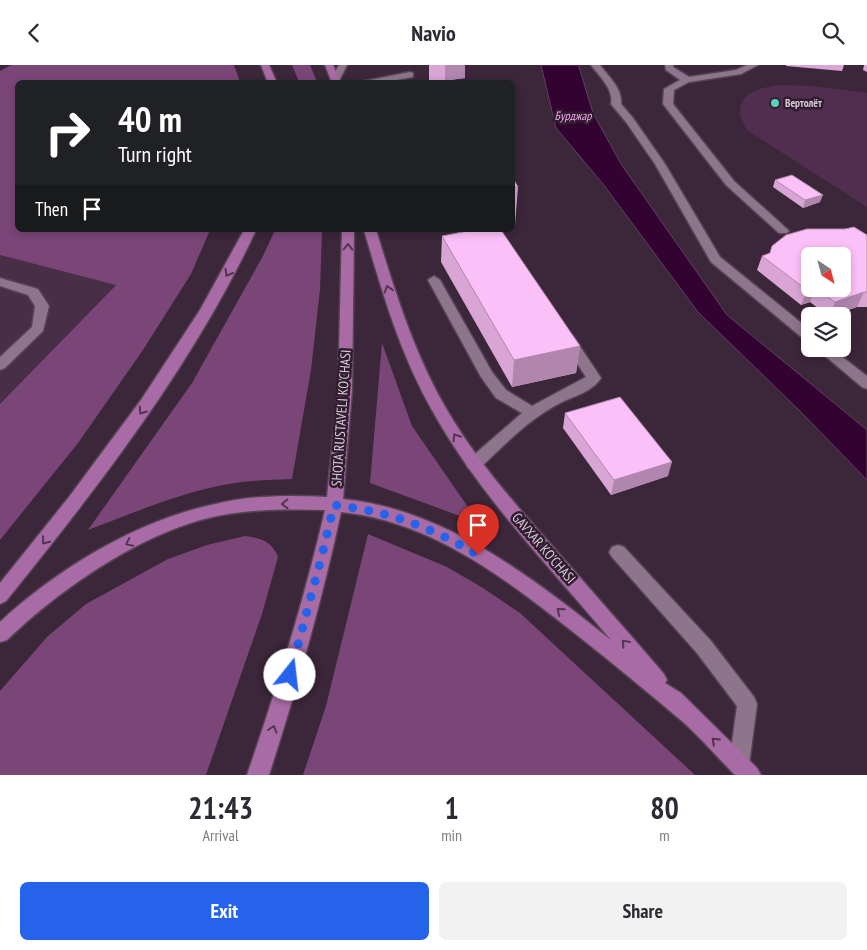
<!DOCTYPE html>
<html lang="en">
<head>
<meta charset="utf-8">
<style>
	:root { --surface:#fff; --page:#f2f2f3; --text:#2b2b33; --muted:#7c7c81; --accent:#2563eb }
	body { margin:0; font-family:"PT Sans Narrow",sans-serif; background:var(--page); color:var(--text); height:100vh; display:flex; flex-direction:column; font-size:19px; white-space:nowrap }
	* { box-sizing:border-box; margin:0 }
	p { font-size:16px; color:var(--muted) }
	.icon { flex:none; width:28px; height:28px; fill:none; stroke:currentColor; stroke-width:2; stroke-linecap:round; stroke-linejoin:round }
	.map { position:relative; height:710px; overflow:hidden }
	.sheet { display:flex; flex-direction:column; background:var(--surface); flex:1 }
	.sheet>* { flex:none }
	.hud { position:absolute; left:15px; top:15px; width:500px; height:152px; border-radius:8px; box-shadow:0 2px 8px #0003; background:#202124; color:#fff; overflow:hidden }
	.needle { width:32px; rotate:144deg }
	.controls { position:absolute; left:801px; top:182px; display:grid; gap:10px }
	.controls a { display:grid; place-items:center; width:50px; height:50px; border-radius:8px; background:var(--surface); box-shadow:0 2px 8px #0003; font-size:25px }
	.pin { position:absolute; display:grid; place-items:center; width:42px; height:42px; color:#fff; margin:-51px -21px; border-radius:50% 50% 50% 0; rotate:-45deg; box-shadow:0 0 5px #0007 }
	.pin .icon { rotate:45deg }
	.me { position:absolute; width:55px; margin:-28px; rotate:16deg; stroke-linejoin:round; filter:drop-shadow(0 0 4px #0008) }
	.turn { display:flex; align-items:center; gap:18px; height:105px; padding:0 20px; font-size:22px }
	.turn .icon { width:65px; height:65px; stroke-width:2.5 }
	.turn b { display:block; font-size:35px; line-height:42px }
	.then { display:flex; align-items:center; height:48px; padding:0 20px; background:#0003; gap:10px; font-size:19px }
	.eta { display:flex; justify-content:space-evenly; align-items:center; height:85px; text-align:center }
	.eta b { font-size:30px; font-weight:700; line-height:35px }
	.button { display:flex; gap:10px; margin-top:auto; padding:10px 20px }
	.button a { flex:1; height:58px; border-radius:8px; background:var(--accent); color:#fff; font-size:20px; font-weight:700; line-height:58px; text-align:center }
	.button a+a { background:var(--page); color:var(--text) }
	header { display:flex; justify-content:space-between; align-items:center; height:65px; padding:0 20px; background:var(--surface); font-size:22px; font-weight:700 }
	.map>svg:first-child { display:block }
</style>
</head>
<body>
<header><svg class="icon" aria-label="back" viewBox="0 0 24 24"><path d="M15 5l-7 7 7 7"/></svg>Navio<svg class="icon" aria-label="search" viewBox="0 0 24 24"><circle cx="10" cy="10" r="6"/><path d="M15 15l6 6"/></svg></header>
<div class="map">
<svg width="867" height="710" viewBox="0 0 867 710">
	<rect width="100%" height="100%" fill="#3c263a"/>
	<polygon fill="#492e47" points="0,190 116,219 0,339"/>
	<path fill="#512d4f" d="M781,20l31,1 55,7v114l-120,-77c-20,-31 7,-43 34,-45z"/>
	<g fill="#7a4678">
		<polygon points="11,0 234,0 240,17 18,18 18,165 210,165 191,209 143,285 78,378 0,475 0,339 116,220 0,190 0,6"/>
		<polygon points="292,0 310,0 317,17 299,17"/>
		<path d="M275,165h47l-2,59 -9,81 -19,109c-17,1 -34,1 -50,3 -54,7 -104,29 -154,48l104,-147 71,-127z"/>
		<polygon points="382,278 412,361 479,458 370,418"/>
		<polygon points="368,469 447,502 483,523 520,548 695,710 303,710 326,641"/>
		<path d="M245,471c15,2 27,5 33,21l-16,57 -56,161h-206v-84l47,-54 39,-33 82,-45 39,-14z"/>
	</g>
	<polygon fill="#320231" stroke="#643f63" points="541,0 578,0 579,2 593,48 621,99 727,250 867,365 867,415 801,347 698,247 603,119 556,63"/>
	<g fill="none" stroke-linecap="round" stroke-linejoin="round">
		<g stroke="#564455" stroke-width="3">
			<g id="minor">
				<polygon points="339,0 347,0 339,16 333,16 331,14"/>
				<path d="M591,0h9c8,11 23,24 21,39l12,14 32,46 55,93 90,73v11l-5,-1 -94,-78 -56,-98 -29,-42 -15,-18c3,-15 -12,-28 -20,-39z"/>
				<polygon points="665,0 673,0 673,2 689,12 736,5 747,0 758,0 741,9 689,17 674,25 673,39 734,116 787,164 789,166 787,168 779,168 726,120 663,39 664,24 680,15 666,5"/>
				<polygon points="410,7 413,8 413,12 380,18 355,18"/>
				<path d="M434,211l6,4 52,92 14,18 26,16 54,-29 -25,-38 2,-3h10l28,42c-8,13 -26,18 -39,24 -32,16 -57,42 -82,66l-6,2 -6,-2 -2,-4 2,-4 54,-47 -26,-15 -15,-21 -53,-97z"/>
				<polygon points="0,213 38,224 49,241 43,266 5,303 0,305 0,292 32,262 35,241 28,230 0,221"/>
				<polygon points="817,284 832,284 867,311 867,324 862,322"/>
				<polygon points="618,480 624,482 711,576 754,632 757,639 749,700 746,707 740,710 732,707 729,700 737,641 697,588 612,492 609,487 612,482"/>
			</g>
		</g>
		<g stroke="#564455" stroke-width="3">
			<g id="major">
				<polygon points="261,0 269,0 277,18 268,18"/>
				<polygon points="325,0 333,0 341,18 332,18"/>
				<path d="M244,165h12c-63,135 -157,256 -250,371l-6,3v-21l69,-86 72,-97 59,-90z"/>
				<path d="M342,165h12l-2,160 -9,109c102,10 190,79 268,141 -62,-74 -132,-145 -179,-230 -32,-56 -50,-119 -68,-180h12c19,61 38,124 71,180 29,50 68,94 107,138 37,42 73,83 110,126l3,6 -2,3 16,10 76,75 4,7h-26c-19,-19 -38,-42 -59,-59 -31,-26 -62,-52 -94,-77 -71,-56 -148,-118 -241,-127 -19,89 -44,176 -72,263h-22c30,-87 57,-175 78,-265 -35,-1 -69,-1 -103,5 -76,14 -161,73 -215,125l-7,2v-20c58,-54 141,-104 220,-119 34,-8 71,-8 107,-6l11,-107z"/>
			</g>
		</g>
		<use href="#minor" fill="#8e758b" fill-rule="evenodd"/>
		<use href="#major" fill="#a96ba5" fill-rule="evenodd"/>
	</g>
	<g fill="#d9a5d5" fill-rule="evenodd">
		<polygon points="429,0 465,0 465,13 450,15 447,18 440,18 429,15"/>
		<polygon points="786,0 844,0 842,6 786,1"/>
		<polygon points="864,0 867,0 867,7 863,5"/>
		<polygon points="512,112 518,122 515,160 512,161"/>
		<polygon points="775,115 820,137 803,143 773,122"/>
		<path d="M867,170v72h-10l-26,9h-3l-18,-14 -9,3 -44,-35 5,-14 8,-3 2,-7zM810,191l32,33h-32z"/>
		<polygon points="442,171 580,281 576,308 512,322 441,197"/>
		<polygon points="565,348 668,411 611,430 563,363"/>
	</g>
	<g fill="#b086ae">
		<polygon points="446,0 465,0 465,13 450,15 447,18 445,18 445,1"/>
		<polygon points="823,130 820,137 803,143 805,135"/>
		<polygon points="812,224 815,224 810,237 801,240 807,225"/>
		<polygon points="864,227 857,242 829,251 835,237"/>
		<polygon points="580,281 576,308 512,322 514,295"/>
		<polygon points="672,397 668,411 611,430 614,415"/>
	</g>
	<g fill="#fcc0f8" stroke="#b086ae">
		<polygon points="792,110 823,130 805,135 775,115"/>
		<polygon points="512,112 518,122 512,122"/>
		<polygon points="854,162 867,170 867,227 864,227 835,237 817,224 842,224 842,191 810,191 810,224 812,224 807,225 762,191 770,188 772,181 786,170 807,164 845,164"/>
		<polygon points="473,165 501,165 580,281 514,295 442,171"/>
		<polygon points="620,332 672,397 614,415 565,348"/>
	</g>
	<defs><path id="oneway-chevron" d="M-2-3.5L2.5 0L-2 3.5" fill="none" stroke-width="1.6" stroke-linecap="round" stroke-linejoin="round" transform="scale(1.25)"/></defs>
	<g stroke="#553453">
		<use href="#oneway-chevron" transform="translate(348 182) rotate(-89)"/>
		<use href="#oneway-chevron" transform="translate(228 208) rotate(120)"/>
		<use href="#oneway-chevron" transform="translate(388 224) rotate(-107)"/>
		<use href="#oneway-chevron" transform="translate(142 346) rotate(125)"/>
		<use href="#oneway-chevron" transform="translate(456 372) rotate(-122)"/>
		<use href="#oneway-chevron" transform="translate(285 439) rotate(179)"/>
		<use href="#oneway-chevron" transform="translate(45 476) rotate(128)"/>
		<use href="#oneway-chevron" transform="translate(129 478) rotate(154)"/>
		<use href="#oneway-chevron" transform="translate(560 546) rotate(-141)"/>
		<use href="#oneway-chevron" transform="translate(625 578) rotate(-131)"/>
		<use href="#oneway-chevron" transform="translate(273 664) rotate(-72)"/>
		<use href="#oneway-chevron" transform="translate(715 676) rotate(-136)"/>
	</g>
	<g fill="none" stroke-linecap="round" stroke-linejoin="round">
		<path stroke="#2563eb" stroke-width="9" stroke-dasharray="0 16.2" d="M290,610l32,-120 12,-50c57,7 94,21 144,50"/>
	</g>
	<circle fill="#5dceb9" stroke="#311d30" stroke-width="2" cx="775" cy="38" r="5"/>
	<g text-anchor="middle" stroke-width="5" stroke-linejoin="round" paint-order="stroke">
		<g font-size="11" font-weight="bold" fill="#daccd9" stroke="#311d30" text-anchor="start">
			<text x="785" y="42">Вертолёт</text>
		</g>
		<g font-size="12" font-style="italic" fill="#f2a5ed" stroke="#311d30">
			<text x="573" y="55">Бурджар</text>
		</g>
		<g font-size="14" fill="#daccd9" stroke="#311d30">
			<text transform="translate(341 353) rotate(-86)" y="5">SHOTA RUSTAVELI KO'CHASI</text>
			<text transform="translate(544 483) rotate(49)" y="5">GAVXAR KO'CHASI</text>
		</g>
	</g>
</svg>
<div class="controls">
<a><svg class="needle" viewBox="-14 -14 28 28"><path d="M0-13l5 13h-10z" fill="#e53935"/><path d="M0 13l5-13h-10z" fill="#7c7c81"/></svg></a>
<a><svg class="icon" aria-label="layers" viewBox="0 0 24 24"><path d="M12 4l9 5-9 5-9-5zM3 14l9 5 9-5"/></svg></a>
</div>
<div class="pin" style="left:478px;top:490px;background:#d93025"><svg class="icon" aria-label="arrive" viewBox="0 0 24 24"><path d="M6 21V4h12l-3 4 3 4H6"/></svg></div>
<svg class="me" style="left:290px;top:610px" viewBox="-20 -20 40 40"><circle r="19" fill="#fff"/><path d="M0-13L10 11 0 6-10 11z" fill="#2563eb"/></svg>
<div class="hud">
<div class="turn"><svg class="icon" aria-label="right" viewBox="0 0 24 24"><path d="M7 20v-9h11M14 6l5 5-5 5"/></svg><div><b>40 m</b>Turn right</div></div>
<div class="then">Then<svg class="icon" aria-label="arrive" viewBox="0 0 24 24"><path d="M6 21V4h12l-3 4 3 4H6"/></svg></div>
</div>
</div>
<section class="sheet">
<div class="eta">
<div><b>21:43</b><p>Arrival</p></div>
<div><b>1</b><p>min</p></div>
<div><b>80</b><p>m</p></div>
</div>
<div class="button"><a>Exit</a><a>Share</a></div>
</section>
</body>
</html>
